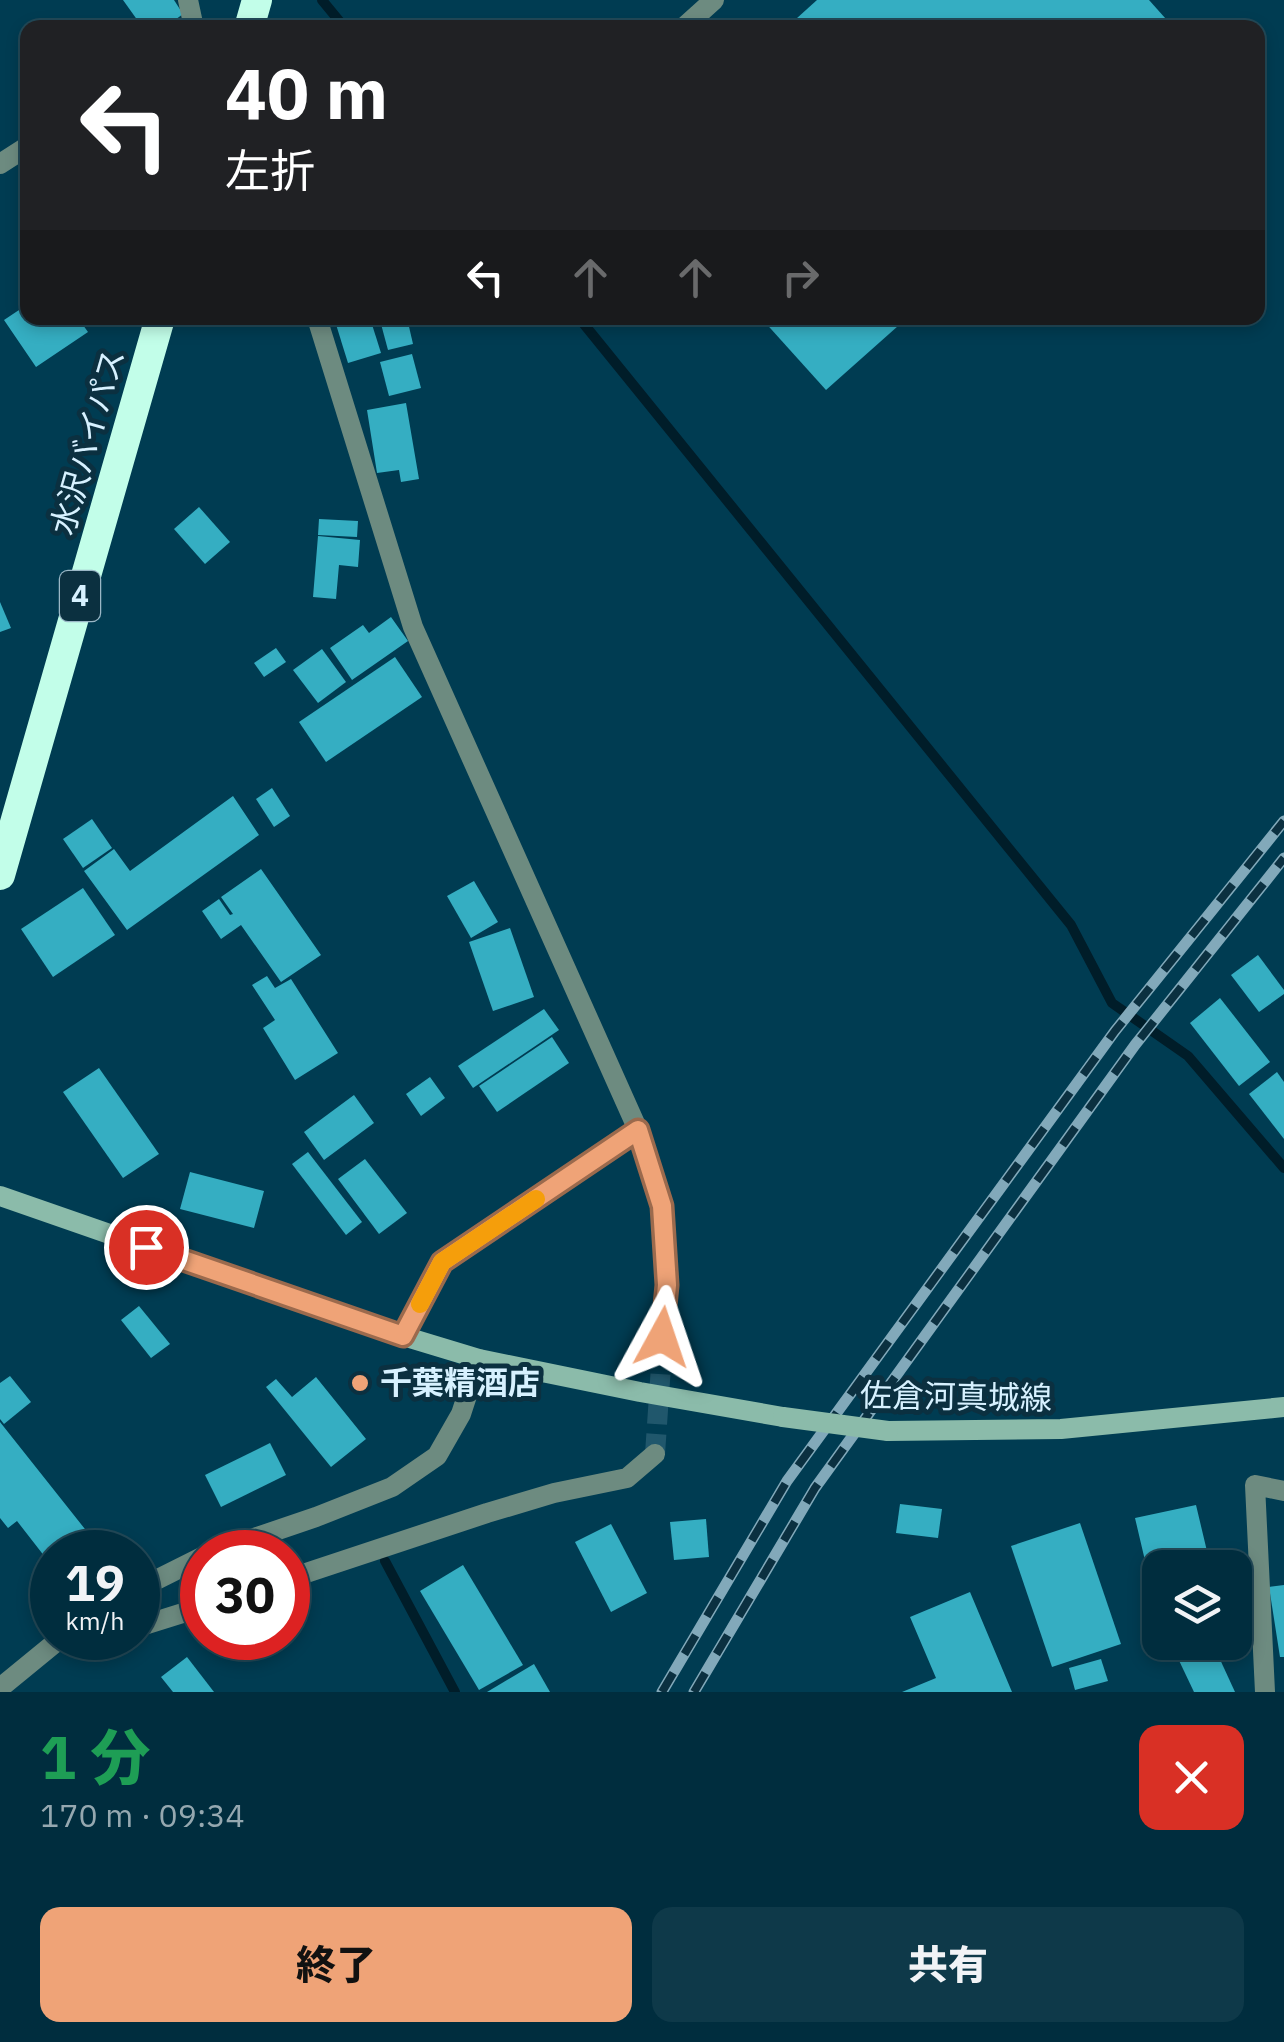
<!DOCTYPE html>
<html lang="ja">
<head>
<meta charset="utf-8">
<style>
	:root { --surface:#002d3e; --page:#0e3949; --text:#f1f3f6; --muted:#95a8b0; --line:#224958; --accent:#efa377 }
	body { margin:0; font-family:"IBM Plex Sans","Noto Sans JP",sans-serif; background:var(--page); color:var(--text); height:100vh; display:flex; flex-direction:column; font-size:38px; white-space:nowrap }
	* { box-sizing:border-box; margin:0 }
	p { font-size:32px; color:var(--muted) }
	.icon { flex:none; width:55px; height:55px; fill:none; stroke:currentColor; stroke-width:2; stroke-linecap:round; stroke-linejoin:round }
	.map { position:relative; height:1692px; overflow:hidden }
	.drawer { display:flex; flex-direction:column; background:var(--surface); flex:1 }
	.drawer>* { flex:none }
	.hud { position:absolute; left:20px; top:20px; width:1245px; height:305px; border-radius:20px; box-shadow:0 5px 15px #0003,0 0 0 2px var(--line); background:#202124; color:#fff; overflow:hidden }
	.fabs { position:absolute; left:1142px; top:1550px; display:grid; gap:20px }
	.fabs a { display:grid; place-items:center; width:110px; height:110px; border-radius:20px; background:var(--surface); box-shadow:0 5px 15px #0003,0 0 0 2px var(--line); font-size:50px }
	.speed { position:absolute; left:30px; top:1530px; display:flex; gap:20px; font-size:50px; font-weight:700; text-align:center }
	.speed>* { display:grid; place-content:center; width:130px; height:130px; border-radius:50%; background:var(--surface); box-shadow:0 5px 15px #0003,0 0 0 2px var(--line); line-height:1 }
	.speed small { font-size:25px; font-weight:400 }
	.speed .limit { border:15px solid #d22; background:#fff; color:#111 }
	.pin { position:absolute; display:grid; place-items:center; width:85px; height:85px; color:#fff; margin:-42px; border:5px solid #fff; border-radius:50%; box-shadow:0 2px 10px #0007 }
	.me { position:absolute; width:110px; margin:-55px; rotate:5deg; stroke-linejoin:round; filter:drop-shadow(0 0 8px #0008) }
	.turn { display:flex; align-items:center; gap:35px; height:210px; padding:0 40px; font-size:45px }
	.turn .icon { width:130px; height:130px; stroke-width:2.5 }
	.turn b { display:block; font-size:70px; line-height:85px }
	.lanes { display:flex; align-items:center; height:95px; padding:0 40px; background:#0003; justify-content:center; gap:50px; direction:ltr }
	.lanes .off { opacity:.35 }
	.round { display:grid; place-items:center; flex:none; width:105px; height:105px; border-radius:20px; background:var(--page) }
	.summary { display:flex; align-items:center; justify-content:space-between; height:170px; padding:0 40px }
	h1 { font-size:60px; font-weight:800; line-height:75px; color:#1e9e55 }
	.primary-button { display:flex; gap:20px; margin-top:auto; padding:20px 40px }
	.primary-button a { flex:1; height:115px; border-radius:20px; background:var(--accent); color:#111; font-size:40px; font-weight:800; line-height:115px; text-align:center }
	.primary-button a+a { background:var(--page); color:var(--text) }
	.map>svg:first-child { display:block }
</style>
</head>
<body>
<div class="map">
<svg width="1284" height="1692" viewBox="0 0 1284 1692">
	<rect width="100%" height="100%" fill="#003c52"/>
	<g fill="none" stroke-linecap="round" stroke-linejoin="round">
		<g stroke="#001d29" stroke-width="10">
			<polyline points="322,0 345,28"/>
			<polyline points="579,318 1071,925 1112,1003 1188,1056 1284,1168"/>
			<polyline points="385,1561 455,1692"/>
		</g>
	</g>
	<g fill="#35aec2">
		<polygon points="123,0 174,0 183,14 164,28 143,28"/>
		<polygon points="817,0 1149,0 1174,28 786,28"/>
		<polygon points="28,304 28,318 78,318 88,332 36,367 4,320"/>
		<polygon points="334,318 370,318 381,353 348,363"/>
		<polygon points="407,318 413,344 388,350 381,324"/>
		<polygon points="761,318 907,318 826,390"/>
		<polygon points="412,354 421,388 389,396 380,362"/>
		<polygon points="406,403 419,479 401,482 399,470 377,473 367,410"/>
		<polygon points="199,507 230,542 205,564 174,529"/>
		<polygon points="319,519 358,521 357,537 318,535"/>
		<polygon points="318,536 360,540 358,567 339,565 336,599 313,597"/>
		<polygon points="0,602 11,628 0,632"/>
		<polygon points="391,617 408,641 352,680 330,648 363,625 369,633"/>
		<polygon points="276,648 286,662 264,677 254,663"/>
		<polygon points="322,649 346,682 318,703 293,670"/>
		<polygon points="395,657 422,697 326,762 299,722"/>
		<polygon points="272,788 290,816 274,827 256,799"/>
		<polygon points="233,796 259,835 127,930 84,871 114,849 130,871"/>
		<polygon points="92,819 112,848 83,868 63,839"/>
		<polygon points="261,869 321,955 281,982 241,925 221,939 202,911 219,899 230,915 233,914 221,897"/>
		<polygon points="474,881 498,922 471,938 447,896"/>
		<polygon points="83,888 115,935 53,977 21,929"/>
		<polygon points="510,928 534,997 493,1011 469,942"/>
		<polygon points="1258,955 1284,990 1284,994 1259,1012 1231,975"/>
		<polygon points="267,976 275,988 291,979 338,1053 295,1080 263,1028 275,1020 252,985"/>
		<polygon points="1220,998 1270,1062 1239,1086 1190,1023"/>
		<polygon points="544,1009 559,1030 473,1088 458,1066"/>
		<polygon points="552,1037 569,1063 497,1112 479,1086"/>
		<polygon points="99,1068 159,1154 123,1178 63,1092"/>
		<polygon points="1277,1072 1284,1082 1284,1139 1249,1094"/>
		<polygon points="430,1077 445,1098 421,1116 406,1094"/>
		<polygon points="354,1095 374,1123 324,1160 304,1132"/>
		<polygon points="308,1152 362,1222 346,1235 292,1164"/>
		<polygon points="365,1159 407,1213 379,1234 338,1179"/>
		<polygon points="190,1172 264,1191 254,1228 180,1209"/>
		<polygon points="139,1306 170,1344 151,1358 121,1320"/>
		<polygon points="10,1376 31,1402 4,1424 0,1419 0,1383"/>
		<polygon points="316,1377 366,1439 331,1467 266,1387 276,1379 292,1397"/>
		<polygon points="0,1422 100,1548 94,1552 52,1552 52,1566 17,1521 8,1528 0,1518"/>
		<polygon points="270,1443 286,1475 221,1507 205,1475"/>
		<polygon points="900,1504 942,1509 938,1538 896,1533"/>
		<polygon points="1196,1505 1211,1568 1168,1568 1167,1565 1147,1569 1135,1518"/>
		<polygon points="706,1519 709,1557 674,1560 670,1522"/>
		<polygon points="1080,1523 1121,1644 1052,1667 1011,1546"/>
		<polygon points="611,1524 647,1593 611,1612 575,1542"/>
		<polygon points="463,1565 523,1665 479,1690 420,1591"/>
		<polygon points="1284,1585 1284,1657 1280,1657 1269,1587"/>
		<polygon points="970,1592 1012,1692 902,1692 936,1678 910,1617"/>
		<polygon points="1191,1642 1212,1642 1235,1692 1194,1692 1174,1650"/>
		<polygon points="187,1657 214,1692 173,1692 161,1677"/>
		<polygon points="1101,1659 1108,1681 1075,1690 1069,1668"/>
		<polygon points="534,1664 550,1692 487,1692"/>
	</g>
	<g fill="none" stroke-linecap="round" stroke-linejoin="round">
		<polyline stroke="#20576c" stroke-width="20" stroke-dasharray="20 10" stroke-linecap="butt" points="655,1454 663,1337"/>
		<polyline stroke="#6d8b80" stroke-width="20" points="683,28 714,0"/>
		<g stroke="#6d8b80" stroke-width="20">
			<polyline points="188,0 194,28"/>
			<polyline points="0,164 28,146"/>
			<polyline points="317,318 413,627 638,1130 442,1262 403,1336"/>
			<polyline points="638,1130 662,1207 667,1285 663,1337"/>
			<polyline points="213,1552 316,1517 392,1487 437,1456 461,1414 479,1359"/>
			<polyline points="288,1579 487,1513 554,1493 627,1478 655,1454"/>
			<polyline points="138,1589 202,1557"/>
			<polyline points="138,1627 202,1607"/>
			<polyline points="0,1688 61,1638"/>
			<polyline points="1265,1692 1255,1485 1284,1491"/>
		</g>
		<g stroke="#8bbbaa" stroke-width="20">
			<polyline points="0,1196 403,1336 479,1359 640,1392 783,1417"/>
			<polyline points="888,1431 1061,1429 1284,1407"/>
		</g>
		<g stroke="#c2fee9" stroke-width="30">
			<polyline points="249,28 257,0"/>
			<polyline points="0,875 160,318"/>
		</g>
		<g stroke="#82a9ba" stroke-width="11">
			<g id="rail">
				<polyline points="662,1692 787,1481 1115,1031 1284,821"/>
				<polyline points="694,1692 815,1488 1135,1045 1284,858"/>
			</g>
		</g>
		<use href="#rail" stroke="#0b3040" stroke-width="8" stroke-dasharray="22" stroke-linecap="butt"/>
		<polyline stroke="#8bbbaa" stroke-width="20" points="783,1417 888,1431"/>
	</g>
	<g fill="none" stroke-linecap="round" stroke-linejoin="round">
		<g stroke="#9b6a4d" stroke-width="25">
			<polyline id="route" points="146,1247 403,1336 442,1262 638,1130 662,1206 667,1285 662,1337"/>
		</g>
		<use href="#route" stroke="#efa377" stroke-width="18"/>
		<polyline stroke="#f59e0b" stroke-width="18" points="420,1304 442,1262 536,1199"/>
	</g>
	<circle fill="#efa377" stroke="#0b3040" stroke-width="4" cx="360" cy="1383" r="10"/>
	<g text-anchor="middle" stroke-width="10" stroke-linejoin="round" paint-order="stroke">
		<rect fill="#0b3040" stroke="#9ab7c6" stroke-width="2.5" x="60" y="571" width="40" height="50" rx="8"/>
		<g font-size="30" font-weight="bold" fill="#d7f1ff">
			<text x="80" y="606">4</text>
		</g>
		<g font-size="32" fill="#d7f1ff" stroke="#0b3040">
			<text transform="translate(88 442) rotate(-74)" y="11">水沢バイパス</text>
			<text transform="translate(956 1397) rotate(1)" y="11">佐倉河真城線</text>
		</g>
		<g font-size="32" font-weight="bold" fill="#d7f1ff" stroke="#0b3040" text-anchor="start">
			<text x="380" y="1394">千葉精酒店</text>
		</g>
	</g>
</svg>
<div class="fabs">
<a><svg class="icon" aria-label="layers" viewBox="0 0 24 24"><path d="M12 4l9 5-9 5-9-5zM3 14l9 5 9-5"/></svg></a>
</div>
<div class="speed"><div>19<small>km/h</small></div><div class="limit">30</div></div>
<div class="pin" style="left:146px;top:1247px;background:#d93025"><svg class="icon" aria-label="arrive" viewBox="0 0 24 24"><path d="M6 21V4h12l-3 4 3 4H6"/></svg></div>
<svg class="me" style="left:662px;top:1337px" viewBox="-20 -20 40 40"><path d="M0-17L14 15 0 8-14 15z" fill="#efa377" stroke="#fff" stroke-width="4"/></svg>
<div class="hud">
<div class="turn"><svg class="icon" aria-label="left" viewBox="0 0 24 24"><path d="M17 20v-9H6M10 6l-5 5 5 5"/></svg><div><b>40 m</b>左折</div></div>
<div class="lanes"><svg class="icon" aria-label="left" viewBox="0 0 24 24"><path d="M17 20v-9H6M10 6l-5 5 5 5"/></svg><svg class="icon off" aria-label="ahead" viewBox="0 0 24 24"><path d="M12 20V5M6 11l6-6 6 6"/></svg><svg class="icon off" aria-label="ahead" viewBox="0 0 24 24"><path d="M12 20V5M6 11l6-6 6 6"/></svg><svg class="icon off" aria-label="right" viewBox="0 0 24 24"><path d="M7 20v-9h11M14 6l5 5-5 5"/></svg></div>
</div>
</div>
<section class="drawer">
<div class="summary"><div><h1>1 分</h1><p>170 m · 09:34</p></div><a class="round" style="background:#d93025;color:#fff"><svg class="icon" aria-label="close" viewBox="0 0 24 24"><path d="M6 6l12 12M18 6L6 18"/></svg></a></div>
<div class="primary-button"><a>終了</a><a>共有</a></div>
</section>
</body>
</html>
